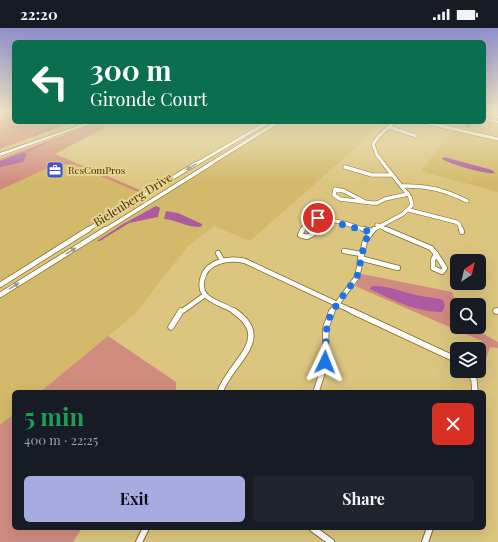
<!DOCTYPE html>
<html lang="en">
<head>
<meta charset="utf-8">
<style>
	:root { --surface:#171b24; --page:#20242c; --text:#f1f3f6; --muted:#9ea1a6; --accent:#a4ace2 }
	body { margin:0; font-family:"Playfair Display",serif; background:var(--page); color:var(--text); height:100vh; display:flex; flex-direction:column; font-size:15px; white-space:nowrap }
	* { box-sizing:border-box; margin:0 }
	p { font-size:13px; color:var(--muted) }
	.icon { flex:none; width:22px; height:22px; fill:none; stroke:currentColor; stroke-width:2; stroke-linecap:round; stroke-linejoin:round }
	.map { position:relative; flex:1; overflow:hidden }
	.side { position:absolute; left:12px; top:362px; width:474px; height:140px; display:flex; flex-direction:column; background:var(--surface); border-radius:6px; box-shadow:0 4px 16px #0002 }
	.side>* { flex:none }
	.guide { position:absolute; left:12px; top:12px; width:474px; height:84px; border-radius:6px; box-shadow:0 4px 16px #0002; background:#0b6e4f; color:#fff; overflow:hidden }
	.needle { width:26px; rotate:35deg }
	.fabs { position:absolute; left:450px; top:226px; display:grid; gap:8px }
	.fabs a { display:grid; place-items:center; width:36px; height:36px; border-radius:6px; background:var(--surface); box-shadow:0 4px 16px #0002; font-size:20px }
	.pin { position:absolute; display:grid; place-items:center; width:34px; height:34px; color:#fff; margin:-17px; border:2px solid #fff; border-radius:50%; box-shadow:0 1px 4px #0007 }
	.me { position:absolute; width:44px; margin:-22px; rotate:2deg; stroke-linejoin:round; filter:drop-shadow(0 0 3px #0008) }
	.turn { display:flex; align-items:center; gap:14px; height:84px; padding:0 12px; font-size:18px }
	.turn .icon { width:52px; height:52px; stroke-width:2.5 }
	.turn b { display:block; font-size:28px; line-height:34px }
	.round { display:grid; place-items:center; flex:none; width:42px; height:42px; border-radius:6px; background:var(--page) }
	.headline { display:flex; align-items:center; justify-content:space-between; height:68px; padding:0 12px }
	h1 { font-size:24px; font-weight:700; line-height:30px; color:#1e9e55 }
	.primary-button { display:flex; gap:8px; margin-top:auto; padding:8px 12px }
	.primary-button a { flex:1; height:46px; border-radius:6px; background:var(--accent); color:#111; font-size:16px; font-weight:700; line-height:46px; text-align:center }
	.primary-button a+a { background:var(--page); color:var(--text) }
	.status { display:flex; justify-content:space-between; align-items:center; height:28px; padding:0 20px; background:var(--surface); direction:ltr }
	.status svg { height:11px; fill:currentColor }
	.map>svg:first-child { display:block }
</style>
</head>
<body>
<div class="status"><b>22:20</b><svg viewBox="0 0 49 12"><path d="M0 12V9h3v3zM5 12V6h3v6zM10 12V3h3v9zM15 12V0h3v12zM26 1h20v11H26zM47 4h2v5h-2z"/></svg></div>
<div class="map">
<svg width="498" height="514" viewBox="0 0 498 514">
	<rect width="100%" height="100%" fill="#dbc57f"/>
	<g fill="#d3ba6b">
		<polygon points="484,93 498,96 498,110 427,94"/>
		<polygon points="281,94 385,94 250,213 214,198 187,219 135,286 40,364 14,364 14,386 0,397 0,269"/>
		<polygon points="453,102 498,113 498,164 421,143"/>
		<polygon points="35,118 140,162 147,164 0,254 0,131"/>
	</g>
	<g fill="#d08c7f">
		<polygon points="14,89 14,94 74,94 0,121 0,94 5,91 0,90"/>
		<polygon points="98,94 107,94 104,100 55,126 140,162 138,164 75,137 69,136 52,138 0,162 0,131"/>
		<polygon points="362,246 452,264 457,277 457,299 471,299 498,314 498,320 490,319 484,337 479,335 485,316 482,313 355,258"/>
		<polygon points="108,308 176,354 176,364 40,364"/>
		<polygon points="14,386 14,500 82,500 73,514 0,514 0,397"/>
	</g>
	<g fill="#ad5aa2">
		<polygon points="24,124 27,126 23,134 0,139 0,133"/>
		<path d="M444,129l48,13 3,3c-9,2 -45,-9 -53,-14z"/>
		<polygon points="156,178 160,180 158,189 129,195 100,213 97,213 123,196"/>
		<path d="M166,183l12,2 24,11v2c-8,4 -28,-7 -38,-7z"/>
		<path d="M372,258c17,-1 32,7 49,10 8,2 14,1 22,4l2,6 -3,6c-25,0 -48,-11 -70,-22l-2,-1z"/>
	</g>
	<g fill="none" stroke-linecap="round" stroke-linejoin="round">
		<g stroke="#ad5aa2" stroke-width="1">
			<polyline points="34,107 65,94"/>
			<polyline points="26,124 47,114"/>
		</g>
		<g stroke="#7e6922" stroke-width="4">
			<g id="minor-far4">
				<polyline points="423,94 498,111"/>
				<polyline points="389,99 416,108"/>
				<polyline points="196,136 268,94"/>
				<polyline points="210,136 278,94"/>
				<polyline points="384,136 377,127 373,116 379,108 394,94"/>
			</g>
		</g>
		<g stroke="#7e6922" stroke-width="4.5">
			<g id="minor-far3">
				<polyline points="345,139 372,147 392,147"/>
				<path d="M402,158c24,-1 43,4 65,15"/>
				<polyline points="365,174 344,163 335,161 334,167 340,171 372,175 377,175 385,171 408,166"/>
				<polyline points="409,182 456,194 459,196 461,202"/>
				<polyline points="305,197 309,202"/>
				<path d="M305,197c12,-14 46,1 62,5"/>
				<polyline points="377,197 388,202"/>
				<polyline points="87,202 197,135"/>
				<polyline points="105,202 212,135"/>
				<polyline points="303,202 305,197"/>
				<polyline points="373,202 403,186 412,177 410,169 383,135"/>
			</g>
		</g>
		<g stroke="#7e6922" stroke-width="6">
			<g id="minor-far2">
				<polyline points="303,201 300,207 307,209 313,206 308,201"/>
				<polyline points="363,201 371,203"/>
				<polyline points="386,201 431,220 436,226"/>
				<polyline points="461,201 462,204"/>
				<polyline points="344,223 361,226"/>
				<polyline points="218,225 222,232"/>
				<polygon points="436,226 445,240 442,244 433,240 433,232"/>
				<polyline points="360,230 398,240"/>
				<polyline points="0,257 89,201"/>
				<polyline points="0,267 106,201"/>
				<polyline points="496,283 498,283"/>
				<polyline points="181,284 205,267"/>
				<path d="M236,284c-9,-6 -23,-9 -31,-17 -3,-4 -4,-9 -3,-14 3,-20 27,-24 43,-20l109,51"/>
				<polyline points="331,284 357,249 365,213 374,201"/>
			</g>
		</g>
		<g stroke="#7e6922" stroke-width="7">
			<g id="minor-far1">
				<polyline points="352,283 457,332"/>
				<polyline points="496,283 498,283"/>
				<polyline points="171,299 181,283"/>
				<polyline points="469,343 474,352 475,364"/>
				<polyline points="471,345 481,345"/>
				<path d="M220,364c10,-30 55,-53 14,-81"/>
				<polyline points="316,364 325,336 326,299 332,283"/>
			</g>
		</g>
		<g stroke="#7e6922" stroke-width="8">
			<g id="minor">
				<polyline points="312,500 331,514"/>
				<polyline points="139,514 146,500"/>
				<polyline points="425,514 430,500"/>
			</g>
		</g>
		<g stroke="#7e6922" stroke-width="1">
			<g id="highway">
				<polygon points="484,84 498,88 498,90 484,86"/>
				<polygon points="484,90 498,93 498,95 484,92"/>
				<polygon points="89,94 95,94 0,128 0,125"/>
			</g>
		</g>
		<use href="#minor-far4" stroke="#fff" stroke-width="3"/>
		<use href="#minor-far3" stroke="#fff" stroke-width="3.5"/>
		<use href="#minor-far2" stroke="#fff" stroke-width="4.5"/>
		<use href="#minor-far1" stroke="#fff" stroke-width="5.5"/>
		<use href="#minor" stroke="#fff" stroke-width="6"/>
		<use href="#highway" fill="#fff" fill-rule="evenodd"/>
	</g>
	<polygon fill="#877140" points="467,94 472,94 469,100 465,99"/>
	<polygon fill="#331d00" stroke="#654f26" points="467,94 472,94 471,96 466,95"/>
	<defs><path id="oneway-solid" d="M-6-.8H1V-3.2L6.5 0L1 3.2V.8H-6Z"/></defs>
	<g fill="#9e998a">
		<use href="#oneway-solid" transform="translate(191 139) rotate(149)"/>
		<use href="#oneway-solid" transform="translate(71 223) rotate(-32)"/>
		<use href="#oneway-solid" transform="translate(14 258) rotate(-32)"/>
	</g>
	<linearGradient id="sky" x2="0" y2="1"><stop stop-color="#9090cc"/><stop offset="0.54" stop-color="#efe5c5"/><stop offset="1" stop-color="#efe5c5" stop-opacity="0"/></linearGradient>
	<rect width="498" height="155" fill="url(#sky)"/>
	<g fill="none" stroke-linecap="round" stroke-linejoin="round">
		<polyline stroke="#1a73e8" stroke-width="7" stroke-dasharray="0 12.6" points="318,190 371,204 365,213 357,249 337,276 327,294 325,334"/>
	</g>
	<defs>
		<g id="office-square" transform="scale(0.9)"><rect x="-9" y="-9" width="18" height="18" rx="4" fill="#4556ca" stroke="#e9d28c"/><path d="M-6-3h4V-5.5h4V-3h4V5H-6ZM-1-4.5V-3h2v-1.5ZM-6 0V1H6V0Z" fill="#fff"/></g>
	</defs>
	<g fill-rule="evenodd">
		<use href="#office-square" x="55" y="142"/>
	</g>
	<g text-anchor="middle" stroke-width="4" stroke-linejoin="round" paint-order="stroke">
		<g font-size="10" fill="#3c3316" stroke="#e9d28c" text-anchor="start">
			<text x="68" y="146">ResComPros</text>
		</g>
		<g font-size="12" fill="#3c3316" stroke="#e9d28c">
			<text transform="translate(133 172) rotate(-32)" y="4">Bielenberg Drive</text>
		</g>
	</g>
</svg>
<div class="fabs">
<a><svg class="needle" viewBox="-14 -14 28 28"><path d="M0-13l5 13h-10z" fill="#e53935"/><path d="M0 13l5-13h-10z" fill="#9ea1a6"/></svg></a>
<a><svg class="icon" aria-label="search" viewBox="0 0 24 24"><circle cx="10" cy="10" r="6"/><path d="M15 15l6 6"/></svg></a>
<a><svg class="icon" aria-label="layers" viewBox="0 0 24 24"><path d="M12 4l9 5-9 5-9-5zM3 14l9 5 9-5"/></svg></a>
</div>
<div class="pin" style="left:318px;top:190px;background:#d93025"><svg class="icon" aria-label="arrive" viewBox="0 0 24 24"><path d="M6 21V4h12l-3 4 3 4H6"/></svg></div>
<svg class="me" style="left:325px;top:334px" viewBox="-20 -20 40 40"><path d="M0-17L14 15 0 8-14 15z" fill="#1a73e8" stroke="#fff" stroke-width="4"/></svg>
<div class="guide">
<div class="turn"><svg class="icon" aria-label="left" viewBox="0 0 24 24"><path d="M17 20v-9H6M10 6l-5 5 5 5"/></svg><div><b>300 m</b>Gironde Court</div></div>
</div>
<section class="side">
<div class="headline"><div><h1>5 min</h1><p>400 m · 22:25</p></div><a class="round" style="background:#d93025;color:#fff"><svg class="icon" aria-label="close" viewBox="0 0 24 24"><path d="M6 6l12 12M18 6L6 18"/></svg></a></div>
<div class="primary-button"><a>Exit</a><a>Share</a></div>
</section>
</div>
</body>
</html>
